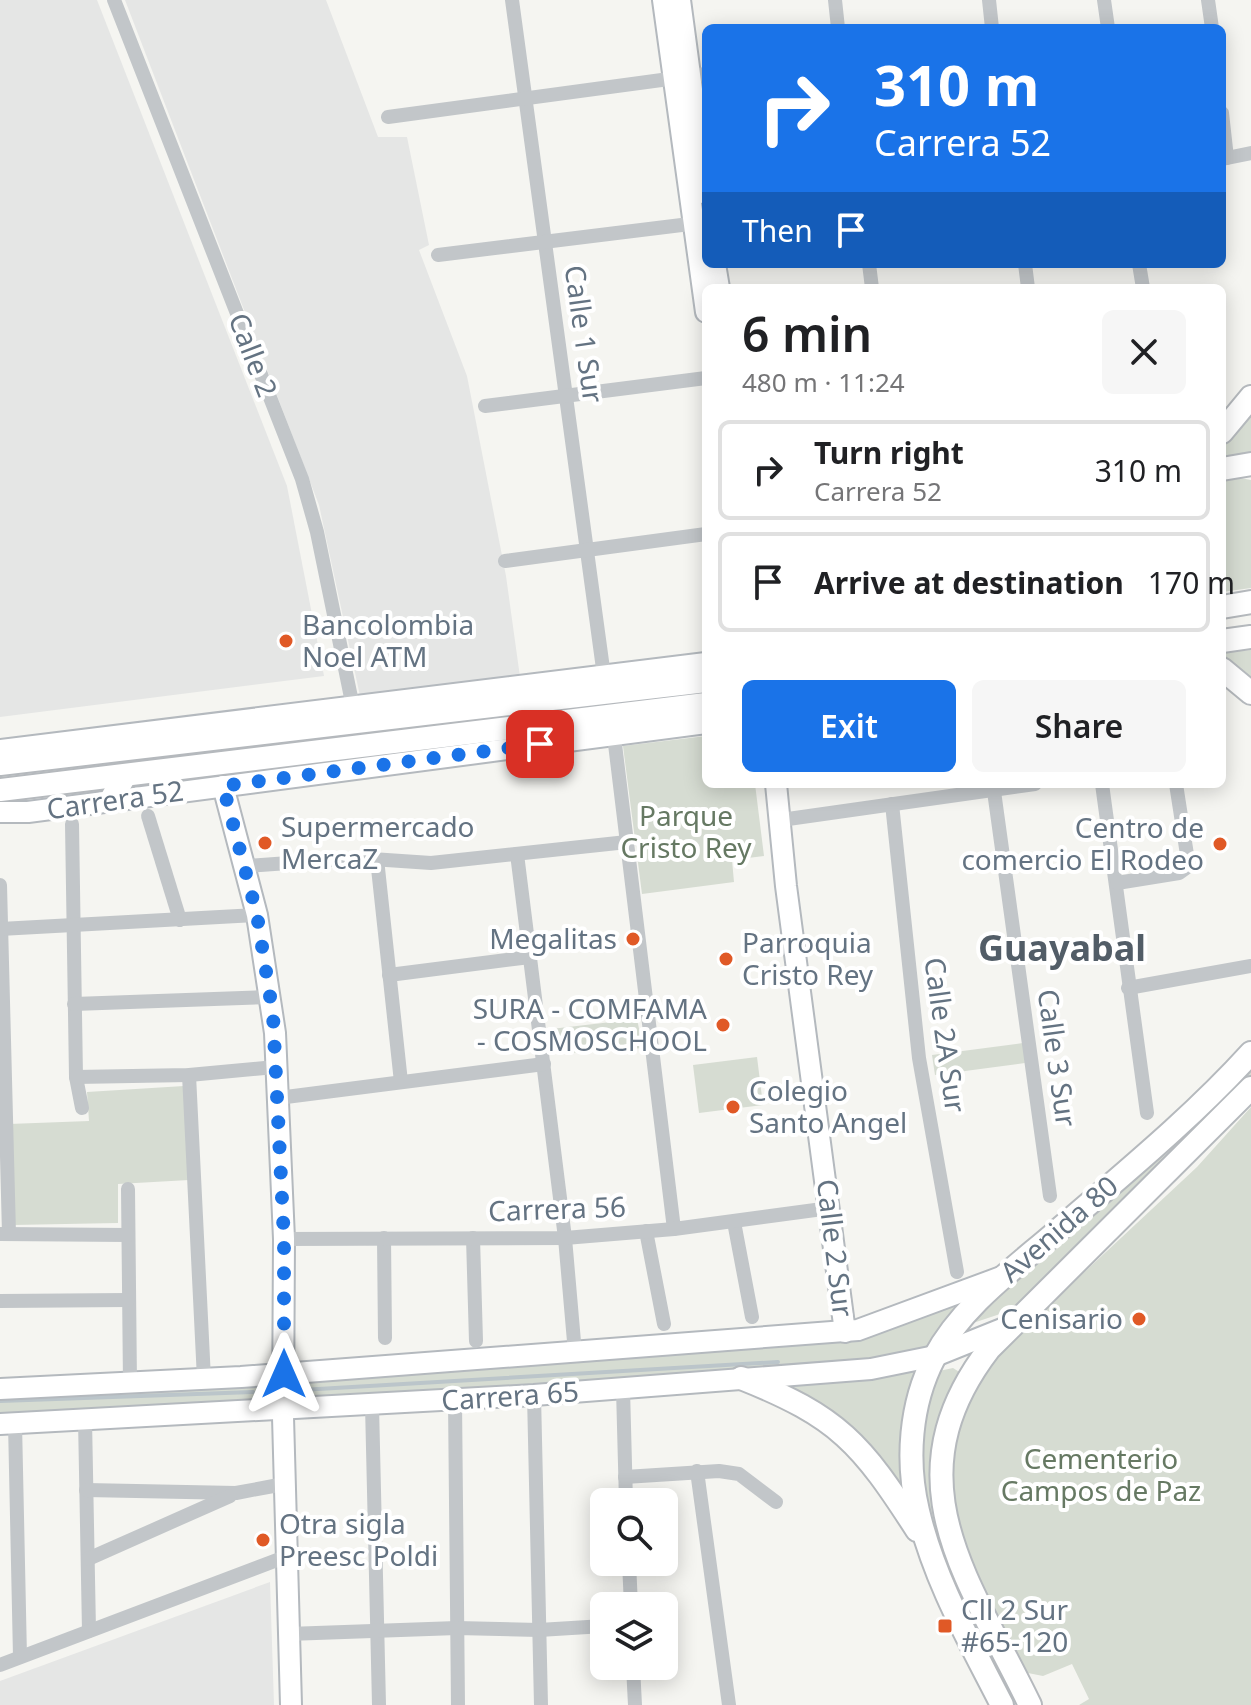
<!DOCTYPE html>
<html lang="en">
<head>
<meta charset="utf-8">
<style>
	:root { --surface:#fff; --page:#f6f6f6; --text:#202124; --muted:#757577; --line:#e0e0e0; --accent:#1a73e8 }
	body { margin:0; font-family:"Noto Sans",sans-serif; background:var(--page); color:var(--text); height:100vh; display:flex; flex-direction:column; font-size:30px; white-space:nowrap }
	* { box-sizing:border-box; margin:0 }
	p { font-size:26px; color:var(--muted) }
	.icon { flex:none; width:44px; height:44px; fill:none; stroke:currentColor; stroke-width:2; stroke-linecap:round; stroke-linejoin:round }
	.map { position:relative; flex:1; overflow:hidden }
	.side { position:absolute; left:702px; top:284px; width:524px; height:504px; display:flex; flex-direction:column; background:var(--surface); border-radius:12px; box-shadow:0 4px 20px #0003 }
	.side>* { flex:none }
	.hud { position:absolute; left:702px; top:24px; width:524px; height:244px; border-radius:12px; box-shadow:0 4px 20px #0003; background:#1a73e8; color:#fff; overflow:hidden }
	.controls { position:absolute; left:590px; top:1488px; display:grid; gap:16px }
	.controls a { display:grid; place-items:center; width:88px; height:88px; border-radius:12px; background:var(--surface); box-shadow:0 4px 20px #0003; font-size:40px }
	.pin { position:absolute; display:grid; place-items:center; width:68px; height:68px; color:#fff; margin:-34px; border-radius:16px; box-shadow:0 4px 12px #0006 }
	.me { position:absolute; width:88px; margin:-44px; rotate:0deg; stroke-linejoin:round; filter:drop-shadow(0 0 6px #0008) }
	.turn { display:flex; align-items:center; gap:28px; height:168px; padding:0 40px; font-size:36px }
	.turn .icon { width:104px; height:104px; stroke-width:2.5 }
	.turn b { display:block; font-size:56px; line-height:68px }
	.then { display:flex; align-items:center; height:76px; padding:0 40px; background:#0003; gap:16px; font-size:30px }
	.round { display:grid; place-items:center; flex:none; width:84px; height:84px; border-radius:12px; background:var(--page) }
	.overview { display:flex; align-items:center; justify-content:space-between; height:136px; padding:0 40px }
	h1 { font-size:48px; font-weight:600; line-height:60px }
	.action { display:flex; gap:16px; margin-top:auto; padding:16px 40px }
	.action a { flex:1; height:92px; border-radius:12px; background:var(--accent); color:#fff; font-size:32px; font-weight:600; line-height:92px; text-align:center }
	.action a+a { background:var(--page); color:var(--text) }
	ul { padding:0; list-style:none }
	li { display:flex; align-items:center; gap:24px; height:100px; margin:0 16px 12px; padding:0 24px; border:4px solid var(--line); border-radius:12px }
	li div { flex:1 }
	li b { display:block; font-size:30px }
	li em { font-style:normal }
	.map>svg:first-child { display:block }
</style>
</head>
<body>
<div class="map">
<svg width="1251" height="1705" viewBox="0 0 1251 1705">
	<rect width="100%" height="100%" fill="#f5f5f1"/>
	<g fill="#e5e6e5">
		<polygon points="0,0 97,0 287,486 324,676 0,717"/>
		<polygon points="125,0 326,0 378,137 407,137 429,245 419,250 467,376 506,576 520,677 360,696 319,505"/>
		<polygon points="270,1582 274,1705 0,1705 0,1681"/>
	</g>
	<g fill="#d6dcd2">
		<polygon points="1251,410 1251,457 1222,463 1222,443"/>
		<polygon points="1240,478 1251,480 1251,588 1222,592 1222,482"/>
		<polygon points="1251,650 1251,682 1222,658 1222,652"/>
		<polygon points="706,736 706,784 755,784 764,856 732,860 734,882 642,894 623,746"/>
		<polygon points="637,1019 643,1048 554,1054 551,1029"/>
		<polygon points="1023,1043 1025,1063 935,1075 932,1055"/>
		<polygon points="757,1057 763,1105 699,1113 693,1065"/>
		<polygon points="1251,1060 1251,1079 1018,1308 970,1324"/>
		<polygon points="184,1086 189,1180 118,1184 118,1223 13,1225 9,1124 89,1121 87,1092"/>
		<polygon points="1251,1107 1251,1705 1079,1705 1089,1699 1072,1664 1043,1676 1023,1672 963,1556 948,1483 952,1441 972,1387 1002,1349 1197,1167"/>
		<polygon points="967,1295 934,1345 877,1362 301,1402 300,1378 857,1340 917,1319"/>
		<path d="M953,1368l11,7 -30,79 83,239 -13,6c-55,-117 -111,-195 -65,-328z"/>
		<polygon points="919,1371 901,1427 902,1485 866,1442 836,1414 771,1383"/>
		<polygon points="266,1380 267,1404 0,1419 0,1394"/>
	</g>
	<g fill="none" stroke-linecap="round" stroke-linejoin="round">
		<g stroke="#bbc5ca" stroke-width="4">
			<polyline points="301,1390 778,1362"/>
			<polyline points="0,1401 253,1392"/>
		</g>
		<g stroke="#b4b9be" stroke-width="24">
			<g id="secondary">
				<polyline points="663,0 706,312"/>
				<polyline points="680,0 706,194"/>
				<polyline points="715,264 719,288"/>
				<polyline points="0,750 706,663"/>
				<polyline points="776,784 786,886 845,1332"/>
				<polyline points="223,786 257,915 275,1033 284,1239 283,1417 291,1705"/>
				<polyline points="0,812 28,812 706,723"/>
				<polyline points="0,1389 241,1377 858,1330 1004,1276"/>
				<polyline points="0,1424 534,1395 871,1369 935,1356 1012,1325"/>
			</g>
		</g>
		<g stroke="#b5b9bd" stroke-width="26">
			<g id="primary">
				<polyline points="1222,432 1251,397"/>
				<polyline points="1222,469 1251,464"/>
				<polyline points="1222,607 1251,602"/>
				<polyline points="1222,641 1251,637"/>
				<polyline points="1222,669 1251,693"/>
				<polyline points="0,764 706,681"/>
				<polyline points="0,790 706,704"/>
				<polyline points="110,801 125,776"/>
				<path d="M741,1378c98,39 120,65 176,152"/>
				<path d="M1002,1705c-32,-63 -68,-125 -84,-194 -12,-50 -8,-107 16,-153 27,-51 78,-88 121,-125 67,-58 137,-115 196,-180"/>
				<path d="M1030,1705c-60,-125 -142,-224 -41,-356l262,-261"/>
			</g>
		</g>
		<g stroke="#c2c6c9" stroke-width="14">
			<polyline points="114,0 302,479 317,532 354,712"/>
			<polyline points="512,0 604,676"/>
			<polyline points="835,0 838,28"/>
			<polyline points="989,0 992,28"/>
			<polyline points="1104,0 1108,28"/>
			<polyline points="1208,0 1212,28"/>
			<polyline points="1222,113 1227,158"/>
			<polyline points="388,117 706,74"/>
			<polyline points="1222,159 1251,153"/>
			<polyline points="438,255 706,222"/>
			<polyline points="869,264 872,288"/>
			<polyline points="1025,264 1028,288"/>
			<polyline points="1139,264 1143,288"/>
			<polyline points="485,406 706,378"/>
			<polyline points="505,561 706,534"/>
			<polyline points="614,736 674,1229"/>
			<polyline points="993,784 1050,1196"/>
			<polyline points="1102,784 1147,1113"/>
			<polyline points="892,804 919,1058 957,1272"/>
			<polyline points="148,816 180,920"/>
			<polyline points="781,820 1035,784"/>
			<polyline points="72,824 76,1077 82,1108"/>
			<polyline points="517,854 565,1238 575,1353"/>
			<polyline points="377,859 401,1082"/>
			<polyline points="246,866 357,858 431,863 627,842"/>
			<polyline points="1117,883 1179,873 1186,868 1188,861 1176,784"/>
			<polyline points="0,885 9,1234"/>
			<polyline points="0,929 257,915"/>
			<polyline points="389,975 530,957"/>
			<polyline points="1128,988 1251,966"/>
			<polyline points="74,1004 271,997"/>
			<polyline points="189,1075 204,1379"/>
			<polyline points="76,1077 189,1075 275,1067"/>
			<polyline points="278,1098 544,1064"/>
			<polyline points="128,1189 130,1383"/>
			<polyline points="734,1222 752,1317"/>
			<polyline points="646,1231 664,1324"/>
			<polyline points="0,1234 128,1235"/>
			<polyline points="384,1238 385,1338"/>
			<polyline points="473,1238 476,1341"/>
			<polyline points="284,1239 565,1238 674,1229 830,1208"/>
			<polyline points="0,1301 128,1300"/>
			<polyline points="623,1389 626,1502"/>
			<polyline points="534,1395 541,1705"/>
			<polyline points="455,1400 458,1705"/>
			<polyline points="372,1405 379,1705"/>
			<polyline points="85,1419 89,1631"/>
			<polyline points="15,1423 20,1657"/>
			<polyline points="697,1471 729,1705"/>
			<polyline points="625,1477 719,1471 739,1474 776,1502"/>
			<polyline points="86,1490 236,1493 284,1484"/>
			<polyline points="88,1559 230,1496"/>
			<polyline points="629,1562 631,1606"/>
			<polyline points="288,1634 457,1628 539,1630 604,1626"/>
			<polyline points="0,1665 285,1557"/>
			<polyline points="633,1666 635,1705"/>
		</g>
		<use href="#secondary" stroke="#fff" stroke-width="20"/>
		<use href="#primary" stroke="#fff" stroke-width="22"/>
	</g>
	<g fill="none" stroke-linecap="round" stroke-linejoin="round">
		<polyline stroke="#1a73e8" stroke-width="14" stroke-dasharray="0 25.2" points="284,1374 284,1239 273,1015 257,915 223,786 540,744"/>
	</g>
	<g fill="#e05926" stroke="#fff" stroke-width="3">
		<circle cx="286" cy="641" r="8"/>
		<circle cx="265" cy="843" r="8"/>
		<circle cx="1220" cy="844" r="8"/>
		<circle cx="633" cy="939" r="8"/>
		<circle cx="726" cy="959" r="8"/>
		<circle cx="723" cy="1025" r="8"/>
		<circle cx="733" cy="1107" r="8"/>
		<circle cx="1139" cy="1319" r="8"/>
		<circle cx="263" cy="1540" r="8"/>
		<rect x="937" y="1618" width="16" height="16" rx="4"/>
	</g>
	<g text-anchor="middle" stroke-width="8" stroke-linejoin="round" paint-order="stroke">
		<g font-size="28" fill="#647382" stroke="#fff">
			<text transform="translate(584 334) rotate(82)" y="10">Calle 1 Sur</text>
			<text transform="translate(253 355) rotate(69)" y="10">Calle 2</text>
			<text transform="translate(115 800) rotate(-8)" y="10">Carrera 52</text>
			<text transform="translate(945 1035) rotate(82)" y="10">Calle 2A Sur</text>
			<text transform="translate(1057 1058) rotate(82)" y="10">Calle 3 Sur</text>
			<text transform="translate(557 1209) rotate(-2)" y="10">Carrera 56</text>
			<text transform="translate(1059 1229) rotate(-41)" y="10">Avenida 80</text>
			<text transform="translate(835 1248) rotate(83)" y="10">Calle 2 Sur</text>
			<text transform="translate(510 1396) rotate(-4)" y="10">Carrera 65</text>
		</g>
		<g font-size="28" fill="#647382" stroke="#fff" text-anchor="start">
			<text x="302" y="635">Bancolombia<tspan x="302" dy="32">Noel ATM</tspan></text>
			<text x="281" y="837">Supermercado<tspan x="281" dy="32">MercaZ</tspan></text>
			<text x="1204" y="838" text-anchor="end">Centro de<tspan x="1204" dy="32">comercio El Rodeo</tspan></text>
			<text x="617" y="949" text-anchor="end">Megalitas</text>
			<text x="742" y="953">Parroquia<tspan x="742" dy="32">Cristo Rey</tspan></text>
			<text x="707" y="1019" text-anchor="end">SURA - COMFAMA<tspan x="707" dy="32">- COSMOSCHOOL</tspan></text>
			<text x="749" y="1101">Colegio<tspan x="749" dy="32">Santo Angel</tspan></text>
			<text x="1123" y="1329" text-anchor="end">Cenisario</text>
			<text x="279" y="1534">Otra sigla<tspan x="279" dy="32">Preesc Poldi</tspan></text>
			<text x="961" y="1620">Cll 2 Sur<tspan x="961" dy="32">#65-120</tspan></text>
		</g>
		<g font-size="28" fill="#667963" stroke="#fff">
			<text x="686" y="826">Parque<tspan x="686" dy="32">Cristo Rey</tspan></text>
			<text x="1101" y="1469">Cementerio<tspan x="1101" dy="32">Campos de Paz</tspan></text>
		</g>
		<g font-size="36" font-weight="bold" fill="#525d67" stroke="#fff">
			<text x="1062" y="961">Guayabal</text>
		</g>
	</g>
</svg>
<div class="controls">
<a><svg class="icon" aria-label="search" viewBox="0 0 24 24"><circle cx="10" cy="10" r="6"/><path d="M15 15l6 6"/></svg></a>
<a><svg class="icon" aria-label="layers" viewBox="0 0 24 24"><path d="M12 4l9 5-9 5-9-5zM3 14l9 5 9-5"/></svg></a>
</div>
<div class="pin" style="left:540px;top:744px;background:#d93025"><svg class="icon" aria-label="arrive" viewBox="0 0 24 24"><path d="M6 21V4h12l-3 4 3 4H6"/></svg></div>
<svg class="me" style="left:284px;top:1374px" viewBox="-20 -20 40 40"><path d="M0-17L14 15 0 8-14 15z" fill="#1a73e8" stroke="#fff" stroke-width="4"/></svg>
<div class="hud">
<div class="turn"><svg class="icon" aria-label="right" viewBox="0 0 24 24"><path d="M7 20v-9h11M14 6l5 5-5 5"/></svg><div><b>310 m</b>Carrera 52</div></div>
<div class="then">Then<svg class="icon" aria-label="arrive" viewBox="0 0 24 24"><path d="M6 21V4h12l-3 4 3 4H6"/></svg></div>
</div>
<section class="side">
<div class="overview"><div><h1>6 min</h1><p>480 m · 11:24</p></div><a class="round"><svg class="icon" aria-label="close" viewBox="0 0 24 24"><path d="M6 6l12 12M18 6L6 18"/></svg></a></div>
<ul>
<li><svg class="icon" aria-label="right" viewBox="0 0 24 24"><path d="M7 20v-9h11M14 6l5 5-5 5"/></svg><div><b>Turn right</b><p>Carrera 52</p></div><em>310 m</em></li>
<li><svg class="icon" aria-label="arrive" viewBox="0 0 24 24"><path d="M6 21V4h12l-3 4 3 4H6"/></svg><div><b>Arrive at destination</b></div><em>170 m</em></li>
</ul>
<div class="action"><a>Exit</a><a>Share</a></div>
</section>
</div>
</body>
</html>
